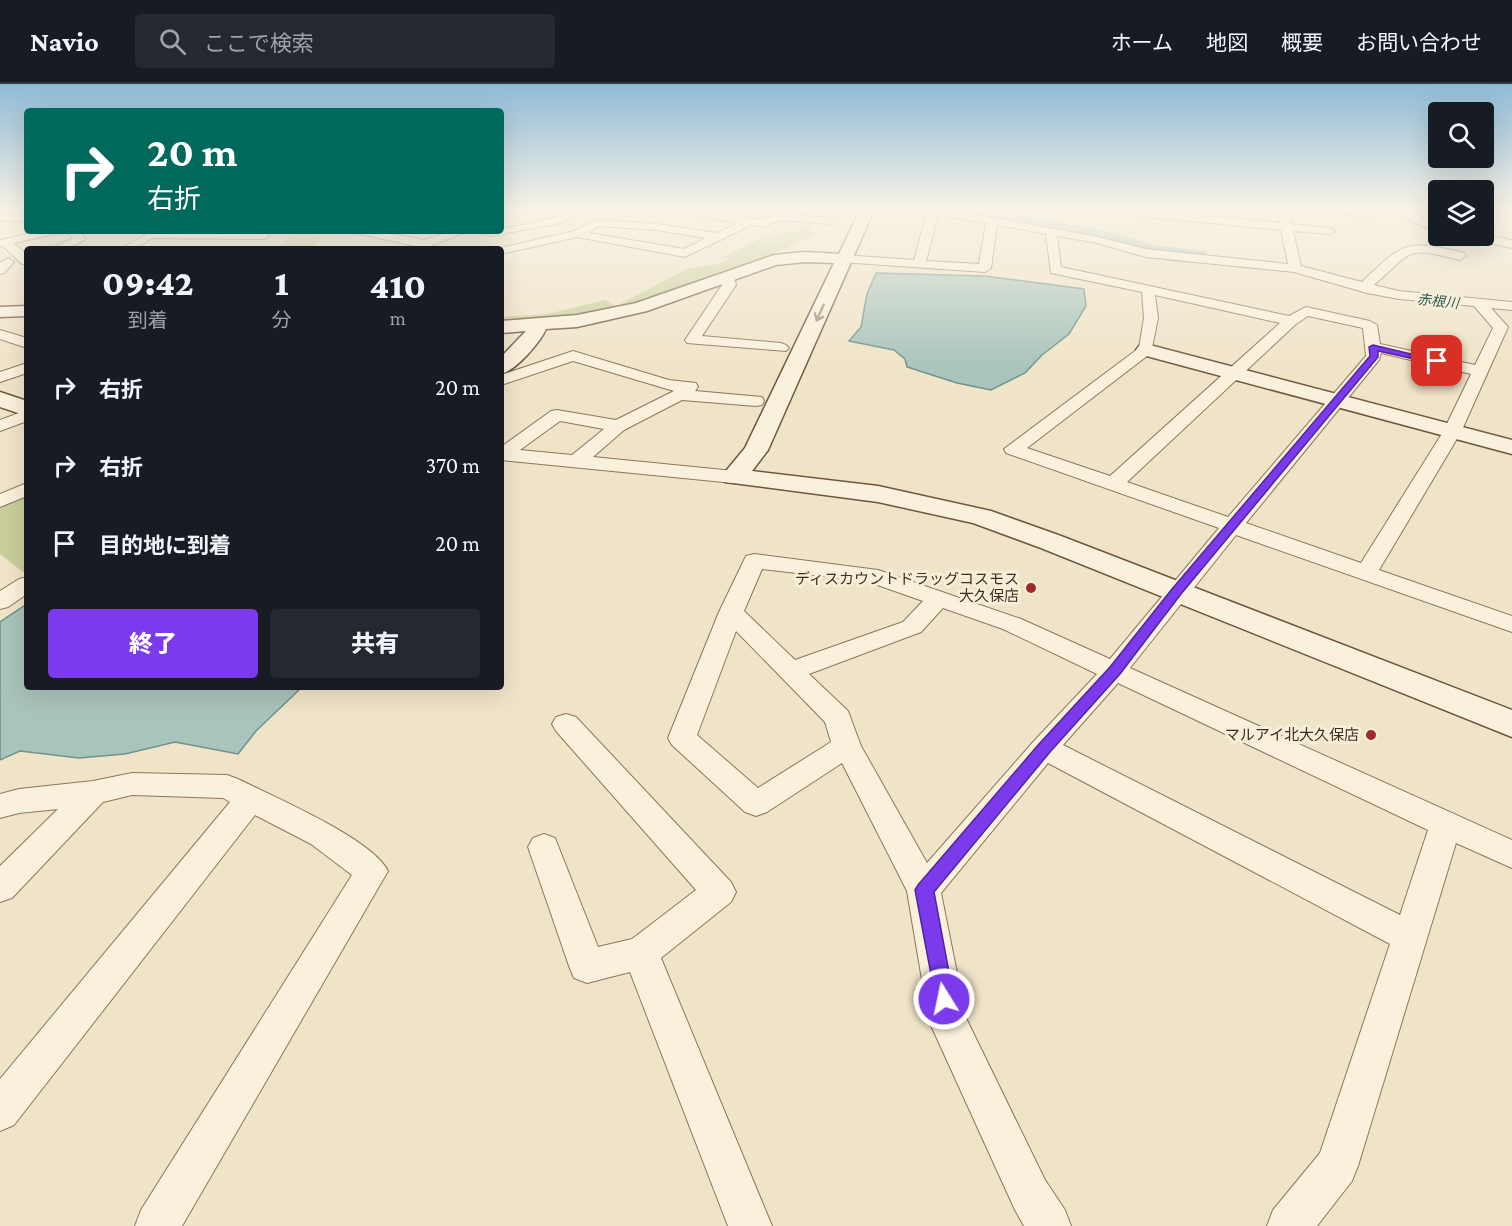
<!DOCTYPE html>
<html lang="ja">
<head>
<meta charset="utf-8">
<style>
	:root { --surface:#171b24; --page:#242831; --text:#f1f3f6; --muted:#9ea1a6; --line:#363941; --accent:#7c3aed }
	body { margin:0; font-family:"Crimson Pro","Noto Sans JP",serif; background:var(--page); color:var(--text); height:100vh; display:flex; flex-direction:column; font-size:22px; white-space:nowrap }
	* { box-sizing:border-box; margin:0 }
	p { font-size:20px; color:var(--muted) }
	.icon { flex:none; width:33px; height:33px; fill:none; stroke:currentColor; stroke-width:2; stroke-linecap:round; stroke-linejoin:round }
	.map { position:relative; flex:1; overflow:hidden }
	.sheet { position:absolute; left:24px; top:162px; width:480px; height:444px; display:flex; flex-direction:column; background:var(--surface); border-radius:6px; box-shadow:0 6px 24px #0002 }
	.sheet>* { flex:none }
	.hud { position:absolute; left:24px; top:24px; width:480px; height:126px; border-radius:6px; box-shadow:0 6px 24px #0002; background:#00695c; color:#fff; overflow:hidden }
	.controls { position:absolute; left:1428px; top:18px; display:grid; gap:12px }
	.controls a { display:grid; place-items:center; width:66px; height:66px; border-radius:6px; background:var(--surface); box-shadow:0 6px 24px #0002; font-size:30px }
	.pin { position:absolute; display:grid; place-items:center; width:51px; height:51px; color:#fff; margin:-26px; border-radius:12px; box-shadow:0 3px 9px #0006 }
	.me { position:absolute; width:66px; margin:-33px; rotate:350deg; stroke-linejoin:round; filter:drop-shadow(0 0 4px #0008) }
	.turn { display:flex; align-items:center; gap:21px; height:126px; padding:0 24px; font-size:27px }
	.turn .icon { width:78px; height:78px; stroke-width:2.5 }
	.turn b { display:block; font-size:42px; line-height:51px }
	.eta { display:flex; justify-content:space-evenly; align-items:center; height:102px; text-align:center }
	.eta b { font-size:36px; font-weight:800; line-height:42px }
	.primary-button { display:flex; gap:12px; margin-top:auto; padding:12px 24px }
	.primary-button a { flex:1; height:69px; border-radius:6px; background:var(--accent); color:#fff; font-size:24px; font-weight:800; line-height:69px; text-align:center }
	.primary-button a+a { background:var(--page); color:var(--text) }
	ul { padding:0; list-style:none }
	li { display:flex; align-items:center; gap:18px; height:78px; padding:0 24px }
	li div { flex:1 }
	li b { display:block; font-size:22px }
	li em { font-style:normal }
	header { display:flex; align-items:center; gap:36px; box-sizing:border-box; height:84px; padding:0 30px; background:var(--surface); border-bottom:2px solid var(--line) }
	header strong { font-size:28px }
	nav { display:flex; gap:33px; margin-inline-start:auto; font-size:21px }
	.search { width:420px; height:54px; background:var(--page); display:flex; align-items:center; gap:15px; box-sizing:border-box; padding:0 21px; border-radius:6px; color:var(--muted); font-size:22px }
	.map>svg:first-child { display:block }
</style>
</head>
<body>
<header>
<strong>Navio</strong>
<div class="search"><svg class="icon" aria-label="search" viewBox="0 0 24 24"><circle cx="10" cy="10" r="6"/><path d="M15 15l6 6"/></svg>ここで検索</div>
<nav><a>ホーム</a><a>地図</a><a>概要</a><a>お問い合わせ</a></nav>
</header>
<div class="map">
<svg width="1512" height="1142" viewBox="0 0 1512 1142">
	<rect width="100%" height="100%" fill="#f0e4c8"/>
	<g fill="#c9cf9b">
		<path d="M812,139l3,1 -7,8 7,1c-59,33 -125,53 -189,74l-6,-3 67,-35 31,-5 11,-5 -6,-2 44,-21h11l9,-5 11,1z"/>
		<path d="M295,147h32l-9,2 4,5c-10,15 -30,11 -46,11z"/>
		<polygon points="605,216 619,224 586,230 501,238 501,233 548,230"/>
		<polygon points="27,410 27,485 23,488 0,470 0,422"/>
	</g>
	<g fill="#a9c4bc" stroke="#6f938a" stroke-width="1.5">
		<polygon points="876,189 985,192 1084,205 1086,222 1069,250 1042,271 1025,289 991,306 957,299 907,283 905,275 894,266 849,257 861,243 867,210"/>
		<polygon points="27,520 27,603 302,603 256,647 238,670 175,658 125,670 79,674 20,667 0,676 0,538"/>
	</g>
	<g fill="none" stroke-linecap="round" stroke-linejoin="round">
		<path fill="#a9c4bc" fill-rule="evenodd" d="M932,124h44l125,22 52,15 52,6 3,5 -3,5c-33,8 -77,-13 -109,-20 -51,-11 -103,-18 -155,-27l-7,-2z"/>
		<g stroke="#8d765c" stroke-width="2">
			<g id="street">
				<polygon points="577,124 592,124 560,139 491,152 485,149 553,134"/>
				<path d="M660,124h27l75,12 11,-5 1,-3 -4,-4h13l1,6 44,4 5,3 -5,3 -48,-4 -17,7 -12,-2 -66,32 -108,-20 -76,17v-5h-5l78,-18 23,-11 60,4 60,9 21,-10zM598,142l59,4 49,8 -22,11 -95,-16z"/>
				<path d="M912,124h26l156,28 52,13 142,15 -7,-34 -194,-19 -5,-3h44l154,15 -3,-15h10l4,16 38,4 6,3 -6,3 -36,-3 8,35 61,16c42,-41 45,-43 102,-29l2,3 -6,4c-55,-14 -46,-10 -86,25l25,6 113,11v8l-21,-2 17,19 -47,105 -82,138 133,46v16l-276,-97 -106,133 382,172v28l-56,-25 -98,323 -6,15 -35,45h-50l6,-16 47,-57 70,-209 -342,-181 -107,130 25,125 79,162 20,30 6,16h-47l-9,-16 -86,-189 -22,-130 -65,-128 -75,49 -11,4 -11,-4 -73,-67 -4,-7 51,-126 27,-56 8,-2 124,16 143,49 89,40 109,-131 -213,-75 -2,-4 135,-101 5,-30 -2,-26 -91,-19 -5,-39 -49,-9 -6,43 -6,4 -145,-10v-6l4,-1 70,5 13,-47zM938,131l48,8 -7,41 -53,-3zM1057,152l36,6 53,15 148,15 73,21 32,6 75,7 19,22 -18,37 -95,-21 -3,-19 -7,-4 -64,-14 -17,9 -228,-49zM1155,211l125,28 -170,153 -83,-28 124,-95 7,-35zM1308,232l55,12 3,28 -138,161 -101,-35 169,-158zM1381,269l90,21 -28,58 -82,131 -115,-40 133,-163zM762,485l104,12 57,20 -20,21 -108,38 -51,-49zM943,524l60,21 94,45 -63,67 -107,122 -66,-117 -13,-35 -39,-37 112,-42zM736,547l89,91 6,20 -73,46 -61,-53zM1118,599l310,147 -28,85 -337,-170z"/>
				<polygon points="1320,124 1345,124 1372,130 1373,132 1368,135"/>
				<polygon points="1389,124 1403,124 1438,141 1438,147 1424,143"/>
				<polygon points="0,130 27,131 27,137 0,136"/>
				<polygon points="40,147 62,147 60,149 14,159 27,171 27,180 22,180 3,162 0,162 0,156"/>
				<polygon points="66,147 78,147 86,155 66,165 50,165 73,154"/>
				<polygon points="354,147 377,147 424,156 452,147 469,147 425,164 360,150"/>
				<polygon points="150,148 264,149 270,152 264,155 152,154 135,165 121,165"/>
				<polygon points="1484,151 1512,156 1512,164 1469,154 1467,152"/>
				<polygon points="8,174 14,178 4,189 0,190 0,179"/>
				<polygon points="728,189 734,193 736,201 702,252 781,259 786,261 789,264 786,267 687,259 685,256 722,201 722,193"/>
				<polygon points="0,246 27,254 27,264 0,255"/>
				<path d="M573,267l96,29 27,3 2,4 -3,4 67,6 2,4 -2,4 -6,1 -74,-6 -58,30 -31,27 141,14 7,2 3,4 -3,4 -7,2 -233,-23v-13l50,-36 6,-1 59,10 58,-29 -101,-30 -72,24v-10zM560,337l44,8 -32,26 -52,-5z"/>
				<polygon points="27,279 27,289 0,298 0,288"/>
				<polygon points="27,326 27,337 0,347 0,336"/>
				<polygon points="27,399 27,412 0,423 0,410"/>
				<polygon points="27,493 27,510 8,523 0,525 0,507 19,495"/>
				<polygon points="566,630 576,633 731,798 736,808 731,818 661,874 772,1142 728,1142 630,888 587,899 574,894 569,882 528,763 533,754 544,750 555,754 598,863 632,855 696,806 556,647 552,640 556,633"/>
				<path d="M132,689l95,2 11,4c34,17 135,60 150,92l-206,355h-47l6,-16 211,-335 -41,-31 -56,-29 -241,310 -14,6v-52l230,-277 -7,-4 -91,-3 -29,7 -91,96 -12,4v-36l58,-57 -39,4 -19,5v-24l19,-5 74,-8z"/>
			</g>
		</g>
		<g stroke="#6f573f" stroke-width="3">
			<g id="secondary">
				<path d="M861,124h14l-107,242 -16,21 126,15 113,25 70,25 451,174v27l-471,-189 -68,-25 -95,-21 -153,-20 -4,-5 24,-29 89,-185 -29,-1 -29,3 -129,46 -70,16 -31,2c-6,14 -31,42 -45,45v-17l25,-26 -25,2v-12l76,-6 59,-12 138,-48 31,-3 34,2z"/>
				<polygon points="27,222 27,232 0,233 0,223"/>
				<polygon points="1146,260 1512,356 1512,370 1139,270 1136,266 1139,262"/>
				<polygon points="0,308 27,317 27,332 0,323"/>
			</g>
		</g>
		<use href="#street" fill="#faf1dc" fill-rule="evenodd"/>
		<use href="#secondary" fill="#faf1dc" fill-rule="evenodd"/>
	</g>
	<defs><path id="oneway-shaft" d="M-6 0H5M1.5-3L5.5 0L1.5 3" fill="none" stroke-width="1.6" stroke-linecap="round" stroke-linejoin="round" transform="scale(1.5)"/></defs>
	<use stroke="#9c907e" href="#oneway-shaft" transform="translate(820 229) rotate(114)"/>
	<linearGradient id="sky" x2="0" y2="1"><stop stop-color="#8fbad6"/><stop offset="0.44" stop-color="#f8f3e6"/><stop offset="1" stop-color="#f8f3e6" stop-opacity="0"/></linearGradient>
	<rect width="1512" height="284" fill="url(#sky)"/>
	<polygon fill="#7c3aed" stroke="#51269a" stroke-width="1.5" points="1373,261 1441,277 1437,280 1378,267 1378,273 1181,510 1120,590 1050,668 934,808 954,915 951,922 944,925 937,922 915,806 918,801 1039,660 1110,583 1172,505 1370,272 1369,263"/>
	<g fill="#9e2a2b" stroke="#f7eed8" stroke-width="2">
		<circle cx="1031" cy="504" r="6"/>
		<circle cx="1371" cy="651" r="6"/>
	</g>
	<g text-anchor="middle" stroke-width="6" stroke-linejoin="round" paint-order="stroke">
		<g font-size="14" font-style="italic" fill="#2f5d5a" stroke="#f7eed8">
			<text transform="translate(1438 217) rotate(6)" y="5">赤根川</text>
		</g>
		<g font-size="15" fill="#3d2e20" stroke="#f7eed8" text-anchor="end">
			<text x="1019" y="500">ディスカウントドラッグコスモス<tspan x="1019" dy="17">大久保店</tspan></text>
			<text x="1359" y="656">マルアイ北大久保店</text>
		</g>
	</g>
</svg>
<div class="controls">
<a><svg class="icon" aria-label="search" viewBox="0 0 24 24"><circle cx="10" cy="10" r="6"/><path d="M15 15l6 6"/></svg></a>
<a><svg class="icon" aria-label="layers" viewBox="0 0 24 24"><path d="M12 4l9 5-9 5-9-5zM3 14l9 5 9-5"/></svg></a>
</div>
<div class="pin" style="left:1437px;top:277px;background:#d93025"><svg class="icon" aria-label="arrive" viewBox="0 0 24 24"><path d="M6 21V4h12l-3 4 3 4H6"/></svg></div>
<svg class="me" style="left:944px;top:915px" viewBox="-20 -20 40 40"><circle r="17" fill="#7c3aed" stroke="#fff" stroke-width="3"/><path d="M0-11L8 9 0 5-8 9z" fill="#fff"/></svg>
<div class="hud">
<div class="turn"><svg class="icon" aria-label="right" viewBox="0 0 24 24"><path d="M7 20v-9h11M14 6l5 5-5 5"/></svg><div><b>20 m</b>右折</div></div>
</div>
<section class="sheet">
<div class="eta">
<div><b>09:42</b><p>到着</p></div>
<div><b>1</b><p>分</p></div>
<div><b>410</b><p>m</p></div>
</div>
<ul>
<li><svg class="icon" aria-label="right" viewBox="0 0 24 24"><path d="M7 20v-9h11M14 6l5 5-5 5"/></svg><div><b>右折</b></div><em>20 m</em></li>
<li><svg class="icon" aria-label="right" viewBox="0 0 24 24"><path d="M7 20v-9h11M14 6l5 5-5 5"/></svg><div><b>右折</b></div><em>370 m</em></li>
<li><svg class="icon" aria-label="arrive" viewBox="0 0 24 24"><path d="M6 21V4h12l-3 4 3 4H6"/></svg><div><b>目的地に到着</b></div><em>20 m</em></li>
</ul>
<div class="primary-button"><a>終了</a><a>共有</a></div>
</section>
</div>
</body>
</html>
